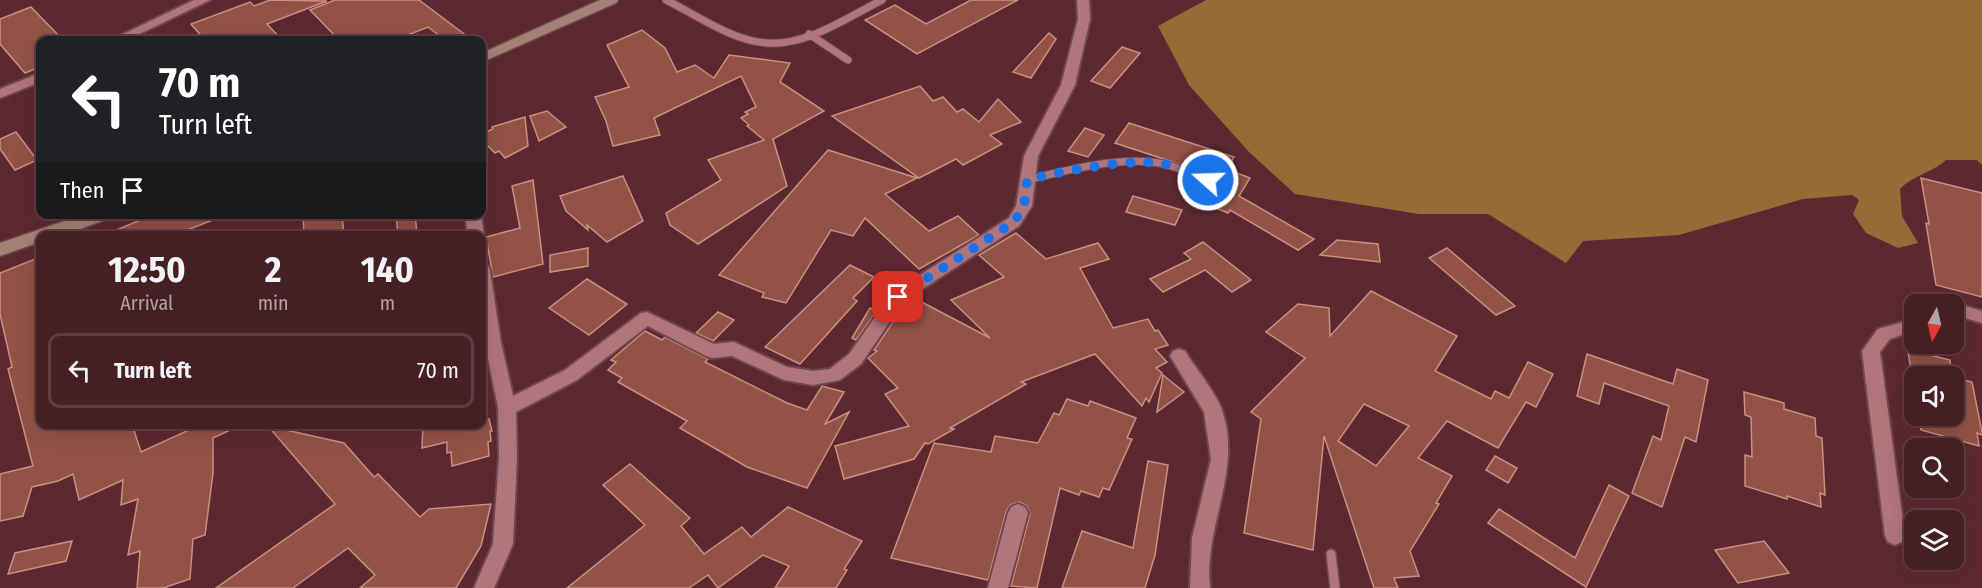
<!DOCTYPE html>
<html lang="en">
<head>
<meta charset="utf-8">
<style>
	:root { --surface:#461f25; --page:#502c32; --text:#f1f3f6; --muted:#b0a2a7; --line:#5e3d42 }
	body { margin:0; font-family:"Fira Sans Condensed",sans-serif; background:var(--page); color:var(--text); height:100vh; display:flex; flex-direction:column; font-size:22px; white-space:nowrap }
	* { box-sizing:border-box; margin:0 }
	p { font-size:20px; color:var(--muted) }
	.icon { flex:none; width:33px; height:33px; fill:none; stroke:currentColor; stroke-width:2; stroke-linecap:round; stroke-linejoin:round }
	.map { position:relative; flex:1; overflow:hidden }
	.side { position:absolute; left:36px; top:231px; width:450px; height:198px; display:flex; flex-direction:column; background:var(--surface); border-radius:12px; box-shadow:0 6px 24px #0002,0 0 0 2px var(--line) }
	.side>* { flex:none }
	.hud { position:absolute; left:36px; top:36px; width:450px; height:183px; border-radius:12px; box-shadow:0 6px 24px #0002,0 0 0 2px var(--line); background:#202124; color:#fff; overflow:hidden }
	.needle { width:39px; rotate:188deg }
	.tools { position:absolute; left:1904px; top:294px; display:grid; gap:12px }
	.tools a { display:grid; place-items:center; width:60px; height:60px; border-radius:12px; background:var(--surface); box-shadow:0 6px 24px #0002,0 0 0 2px var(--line); font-size:30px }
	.pin { position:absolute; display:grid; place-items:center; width:51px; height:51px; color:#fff; margin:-26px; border-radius:12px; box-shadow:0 3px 9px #0006 }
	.me { position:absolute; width:66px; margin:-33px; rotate:290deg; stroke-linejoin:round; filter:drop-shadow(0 0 4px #0008) }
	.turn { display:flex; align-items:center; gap:21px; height:126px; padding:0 24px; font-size:27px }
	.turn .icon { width:78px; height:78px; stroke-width:2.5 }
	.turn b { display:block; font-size:42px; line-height:51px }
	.then { display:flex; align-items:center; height:57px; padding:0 24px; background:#0003; gap:12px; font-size:22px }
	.eta { display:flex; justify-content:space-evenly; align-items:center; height:102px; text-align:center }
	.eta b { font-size:36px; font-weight:700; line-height:42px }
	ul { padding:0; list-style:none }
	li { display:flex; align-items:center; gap:18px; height:75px; margin:0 12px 9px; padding:0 12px; border:3px solid var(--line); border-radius:12px }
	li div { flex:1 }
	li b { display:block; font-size:22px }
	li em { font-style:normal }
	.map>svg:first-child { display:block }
</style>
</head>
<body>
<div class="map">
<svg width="1982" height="588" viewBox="0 0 1982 588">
	<rect width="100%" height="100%" fill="#5d2931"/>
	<path fill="#966c36" d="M1206,0h776v165l-5,-5h-31c-16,14 -31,14 -46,29l2,27 16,27 -20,5 -32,-15 -13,-19 6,-14 -7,-5 -49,4 -124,36 -96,6 -17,22 -78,-49h-69l-124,-20 -46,-42 -60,-67 -31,-59z"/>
	<g fill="#925246" stroke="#cc8f83" stroke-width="1.5" fill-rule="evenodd">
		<polygon points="270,0 327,1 267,24 282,40 205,40 191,24 250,2 254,6"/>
		<polygon points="335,0 419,0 472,40 445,40 428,27 395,40 339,40 310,10"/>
		<polygon points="971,0 1018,0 917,54 865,20 895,5 926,24"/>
		<polygon points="31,7 63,40 40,40 40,67 25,73 0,44 0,19"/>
		<polygon points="642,30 665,48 677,72 695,65 714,78 729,55 790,63 780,82 824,111 773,139 787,186 698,244 670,225 666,213 721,180 708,160 764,140 747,126 749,125 741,118 748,114 745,112 756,107 741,76 654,118 660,135 613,146 606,121 595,97 629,87 607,45"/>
		<polygon points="1049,33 1056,39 1031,78 1013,72"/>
		<polygon points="1122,47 1140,53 1110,88 1091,81"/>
		<polygon points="920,86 933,101 943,97 957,112 963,109 979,122 998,99 1021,122 990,135 1002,144 963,165 956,159 919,178 832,116"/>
		<polygon points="547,111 566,127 539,141 530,116"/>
		<polygon points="525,117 528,146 505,158 499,151 495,153 482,140 482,134 493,129 492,127"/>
		<polygon points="1129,123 1234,157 1222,178 1115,143"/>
		<polygon points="1085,128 1104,135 1088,157 1068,151"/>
		<polygon points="16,132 37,160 15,170 0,149 0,139"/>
		<polygon points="828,150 917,178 885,194 929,231 958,216 979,235 919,269 865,218 853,236 831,230 786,303 762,297 764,293 719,275"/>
		<polygon points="1234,172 1250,178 1239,196 1314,239 1298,250 1230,210 1228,213 1211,206"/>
		<polygon points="623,176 643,221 607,242 587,225 588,230 566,211 560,196"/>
		<polygon points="1921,178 1982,193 1982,297 1936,285 1926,223 1929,224"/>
		<polygon points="533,180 543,264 493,277 486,237 520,228 512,186"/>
		<polygon points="1133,196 1182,210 1175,225 1126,212"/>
		<polygon points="164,214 223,216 172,236 102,236 150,216 151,219"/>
		<polygon points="303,214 342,214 344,236 304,236"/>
		<polygon points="396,214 415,214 417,233 398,236"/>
		<polygon points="1016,233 1046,259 1098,243 1109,259 1080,268 1113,328 1148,319 1155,331 1158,330 1168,345 1155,349 1167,362 1156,368 1162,373 1149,402 1146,398 1142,406 1095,354 1021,382 1026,384 950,428 954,429 928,444 925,443 914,459 844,479 835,446 909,426 885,394 898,388 868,358 877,351 874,350 903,307 914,298 990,338 951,300 1004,277 979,255"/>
		<polygon points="1337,240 1378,244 1380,262 1320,255"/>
		<polygon points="1203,242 1251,280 1232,292 1205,270 1163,292 1150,279 1191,259 1184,253"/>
		<polygon points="588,248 588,266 550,272 550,255"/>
		<polygon points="1447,248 1515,306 1496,315 1429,258"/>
		<polygon points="40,257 40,424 132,424 141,452 202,424 243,424 213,438 213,473 205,535 193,539 190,579 163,588 137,588 140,551 128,555 138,499 121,505 123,480 79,500 73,474 58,481 32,487 23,516 0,521 0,474 33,466 8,369 12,367 0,314 0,273"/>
		<polygon points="850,265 874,277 853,298 857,301 800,364 765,347"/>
		<polygon points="587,279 627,304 589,335 549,308"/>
		<path d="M1371,291l86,45 -22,35 56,28 4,-8 14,7 19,-36 25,12 -17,33 -10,-5 -28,46 -51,-27 -29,37 34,18 -16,27 3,1 -29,47 9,25 -25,2 4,10h-24l-50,-152 -11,114 -69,-17 17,-114 -10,-7 54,-54 -39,-26 32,-28 31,4 1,28zM1364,404l45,22 -33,40 -38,-25z"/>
		<polygon points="870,308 877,311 856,340 852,338"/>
		<polygon points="718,312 734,320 713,341 696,333"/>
		<polygon points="645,331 662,340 665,337 708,359 705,362 787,403 807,410 822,386 844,392 825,424 849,412 807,488 747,467 680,428 687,421 618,382 622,378 608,370 616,362 611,360"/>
		<polygon points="1914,351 1950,360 1952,376 1912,376 1908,352 1914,353"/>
		<polygon points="1587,354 1673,384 1677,369 1708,380 1696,442 1685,437 1662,507 1632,493 1653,436 1661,440 1669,406 1604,383 1599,404 1577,396"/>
		<polygon points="1163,375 1184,392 1157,412"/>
		<polygon points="1953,377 1972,382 1982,432 1982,435 1977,433 1979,446 1921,430 1918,416 1953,416"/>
		<polygon points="1744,392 1784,403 1784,409 1815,418 1816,436 1822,438 1825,495 1820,493 1821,507 1787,496 1787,499 1745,486 1745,455 1752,457 1751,417 1745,415"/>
		<polygon points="1067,399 1088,406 1090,401 1136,418 1127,438 1132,439 1109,490 1103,488 1099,497 1081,491 1079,495 1060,488 1037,588 1011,586 1030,514 1027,506 1019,502 1010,505 1006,512 988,580 891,558 934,443 991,452 995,436 1038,443 1054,413 1059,415"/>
		<polygon points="489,419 492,431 490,431 491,441 488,442 489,456 452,466 451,452 447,453 447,442 422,448 423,424 482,424 482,421"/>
		<polygon points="268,426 344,443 374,477 378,474 420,517 429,509 491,504 481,546 456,588 360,588 375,575 348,548 293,588 216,588 335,504"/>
		<polygon points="1495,456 1517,468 1508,483 1486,470"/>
		<polygon points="1148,461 1168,465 1155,555 1145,588 1062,588 1082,531 1133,548"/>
		<polygon points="630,464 690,518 681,526 704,554 742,527 751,537 788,507 862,541 844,569 847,570 836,588 775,588 789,566 763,555 718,588 708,575 689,588 567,588 645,525 603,485"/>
		<polygon points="1609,485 1629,496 1586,587 1488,523 1499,509 1575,558"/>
		<polygon points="72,541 66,561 8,574 15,553"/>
		<polygon points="1764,541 1789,573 1738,583 1715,550"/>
	</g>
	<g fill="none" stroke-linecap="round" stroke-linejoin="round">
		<g stroke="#71474f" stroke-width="9">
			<g id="service-far1">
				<path d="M666,0c31,15 66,41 101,43 40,3 81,-26 115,-43"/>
				<polyline points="809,34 848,60"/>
				<path d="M1027,180c40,-10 97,-25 137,-16 15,3 30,11 44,16"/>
			</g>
		</g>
		<g stroke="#71474f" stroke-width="12">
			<polyline id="service" points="1331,554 1335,588"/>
		</g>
		<g stroke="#71474f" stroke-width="4">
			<g id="minor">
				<polygon points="194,0 210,0 127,40 111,40"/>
				<polygon points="1077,0 1089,0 1090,19 1075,85 1038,156 1032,206 1019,226 904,301 861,364 840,380 813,385 784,380 732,356 712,358 706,356 648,326 577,380 516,412 517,458 513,544 494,588 474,588 493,544 499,458 498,408 482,328 482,264 488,266 490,270 501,343 513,396 565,370 641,313 647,312 714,344 734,342 787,367 813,371 830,369 849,354 892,293 1009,218 1016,206 1024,156 1061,85 1078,19"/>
				<polygon points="40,73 40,82 0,98 0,89"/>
				<polygon points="465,214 481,214 484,236 482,240 482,236 468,236"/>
				<polygon points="1965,306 1982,311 1982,323 1965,318 1953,321 1953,309"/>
				<polygon points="1914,319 1914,331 1890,339 1880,352 1905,536 1902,542 1895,545 1888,542 1885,536 1862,351 1878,329"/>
				<path d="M1179,349l6,2c11,18 30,40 37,59 21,60 -19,118 -12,178h-20l2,-50 19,-79 -7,-47 -34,-56 3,-5z"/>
				<polygon points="1018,504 1025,507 1028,513 1008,588 988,588 1008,513 1011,507"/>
			</g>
		</g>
		<g stroke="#71474f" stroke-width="3">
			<g id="secondary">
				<polygon points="600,0 618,0 616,3 482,62 482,53"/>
				<polygon points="85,214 112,214 110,218 61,236 40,236 40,242 0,256 0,243"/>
			</g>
		</g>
		<use href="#service-far1" stroke="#b1757c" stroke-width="7"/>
		<use href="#service" stroke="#b1757c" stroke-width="9"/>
		<use href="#minor" fill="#b1757c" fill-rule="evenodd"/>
		<use href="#secondary" fill="#a38276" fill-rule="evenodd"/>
	</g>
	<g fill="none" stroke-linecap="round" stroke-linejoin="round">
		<path stroke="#1a73e8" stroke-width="10" stroke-dasharray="0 18" d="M898,297l116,-75 10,-16 3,-26c31,-8 108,-23 137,-16 15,4 30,11 44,16"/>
	</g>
</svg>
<div class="tools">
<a><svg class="needle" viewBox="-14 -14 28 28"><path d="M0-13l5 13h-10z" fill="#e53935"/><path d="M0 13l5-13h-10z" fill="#b0a2a7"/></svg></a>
<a><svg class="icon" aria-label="sound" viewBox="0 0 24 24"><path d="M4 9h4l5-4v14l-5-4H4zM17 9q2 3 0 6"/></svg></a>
<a><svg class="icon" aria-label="search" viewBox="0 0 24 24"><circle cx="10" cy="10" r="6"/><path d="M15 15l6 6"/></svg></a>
<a><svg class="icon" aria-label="layers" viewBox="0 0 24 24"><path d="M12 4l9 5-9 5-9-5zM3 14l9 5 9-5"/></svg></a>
</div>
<div class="pin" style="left:898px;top:297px;background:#d93025"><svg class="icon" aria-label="arrive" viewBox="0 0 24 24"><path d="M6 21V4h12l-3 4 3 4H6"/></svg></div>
<svg class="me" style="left:1208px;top:180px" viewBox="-20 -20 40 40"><circle r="17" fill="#1a73e8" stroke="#fff" stroke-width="3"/><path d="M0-11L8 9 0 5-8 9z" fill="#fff"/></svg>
<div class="hud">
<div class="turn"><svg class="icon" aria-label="left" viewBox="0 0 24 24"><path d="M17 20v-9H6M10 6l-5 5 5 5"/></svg><div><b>70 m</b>Turn left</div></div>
<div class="then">Then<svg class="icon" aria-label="arrive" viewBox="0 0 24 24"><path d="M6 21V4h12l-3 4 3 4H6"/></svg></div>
</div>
<section class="side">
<div class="eta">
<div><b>12:50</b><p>Arrival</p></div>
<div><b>2</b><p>min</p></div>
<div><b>140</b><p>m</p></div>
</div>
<ul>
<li><svg class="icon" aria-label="left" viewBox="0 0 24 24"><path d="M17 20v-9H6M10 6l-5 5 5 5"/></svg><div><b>Turn left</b></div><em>70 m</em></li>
</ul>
</section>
</div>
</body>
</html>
